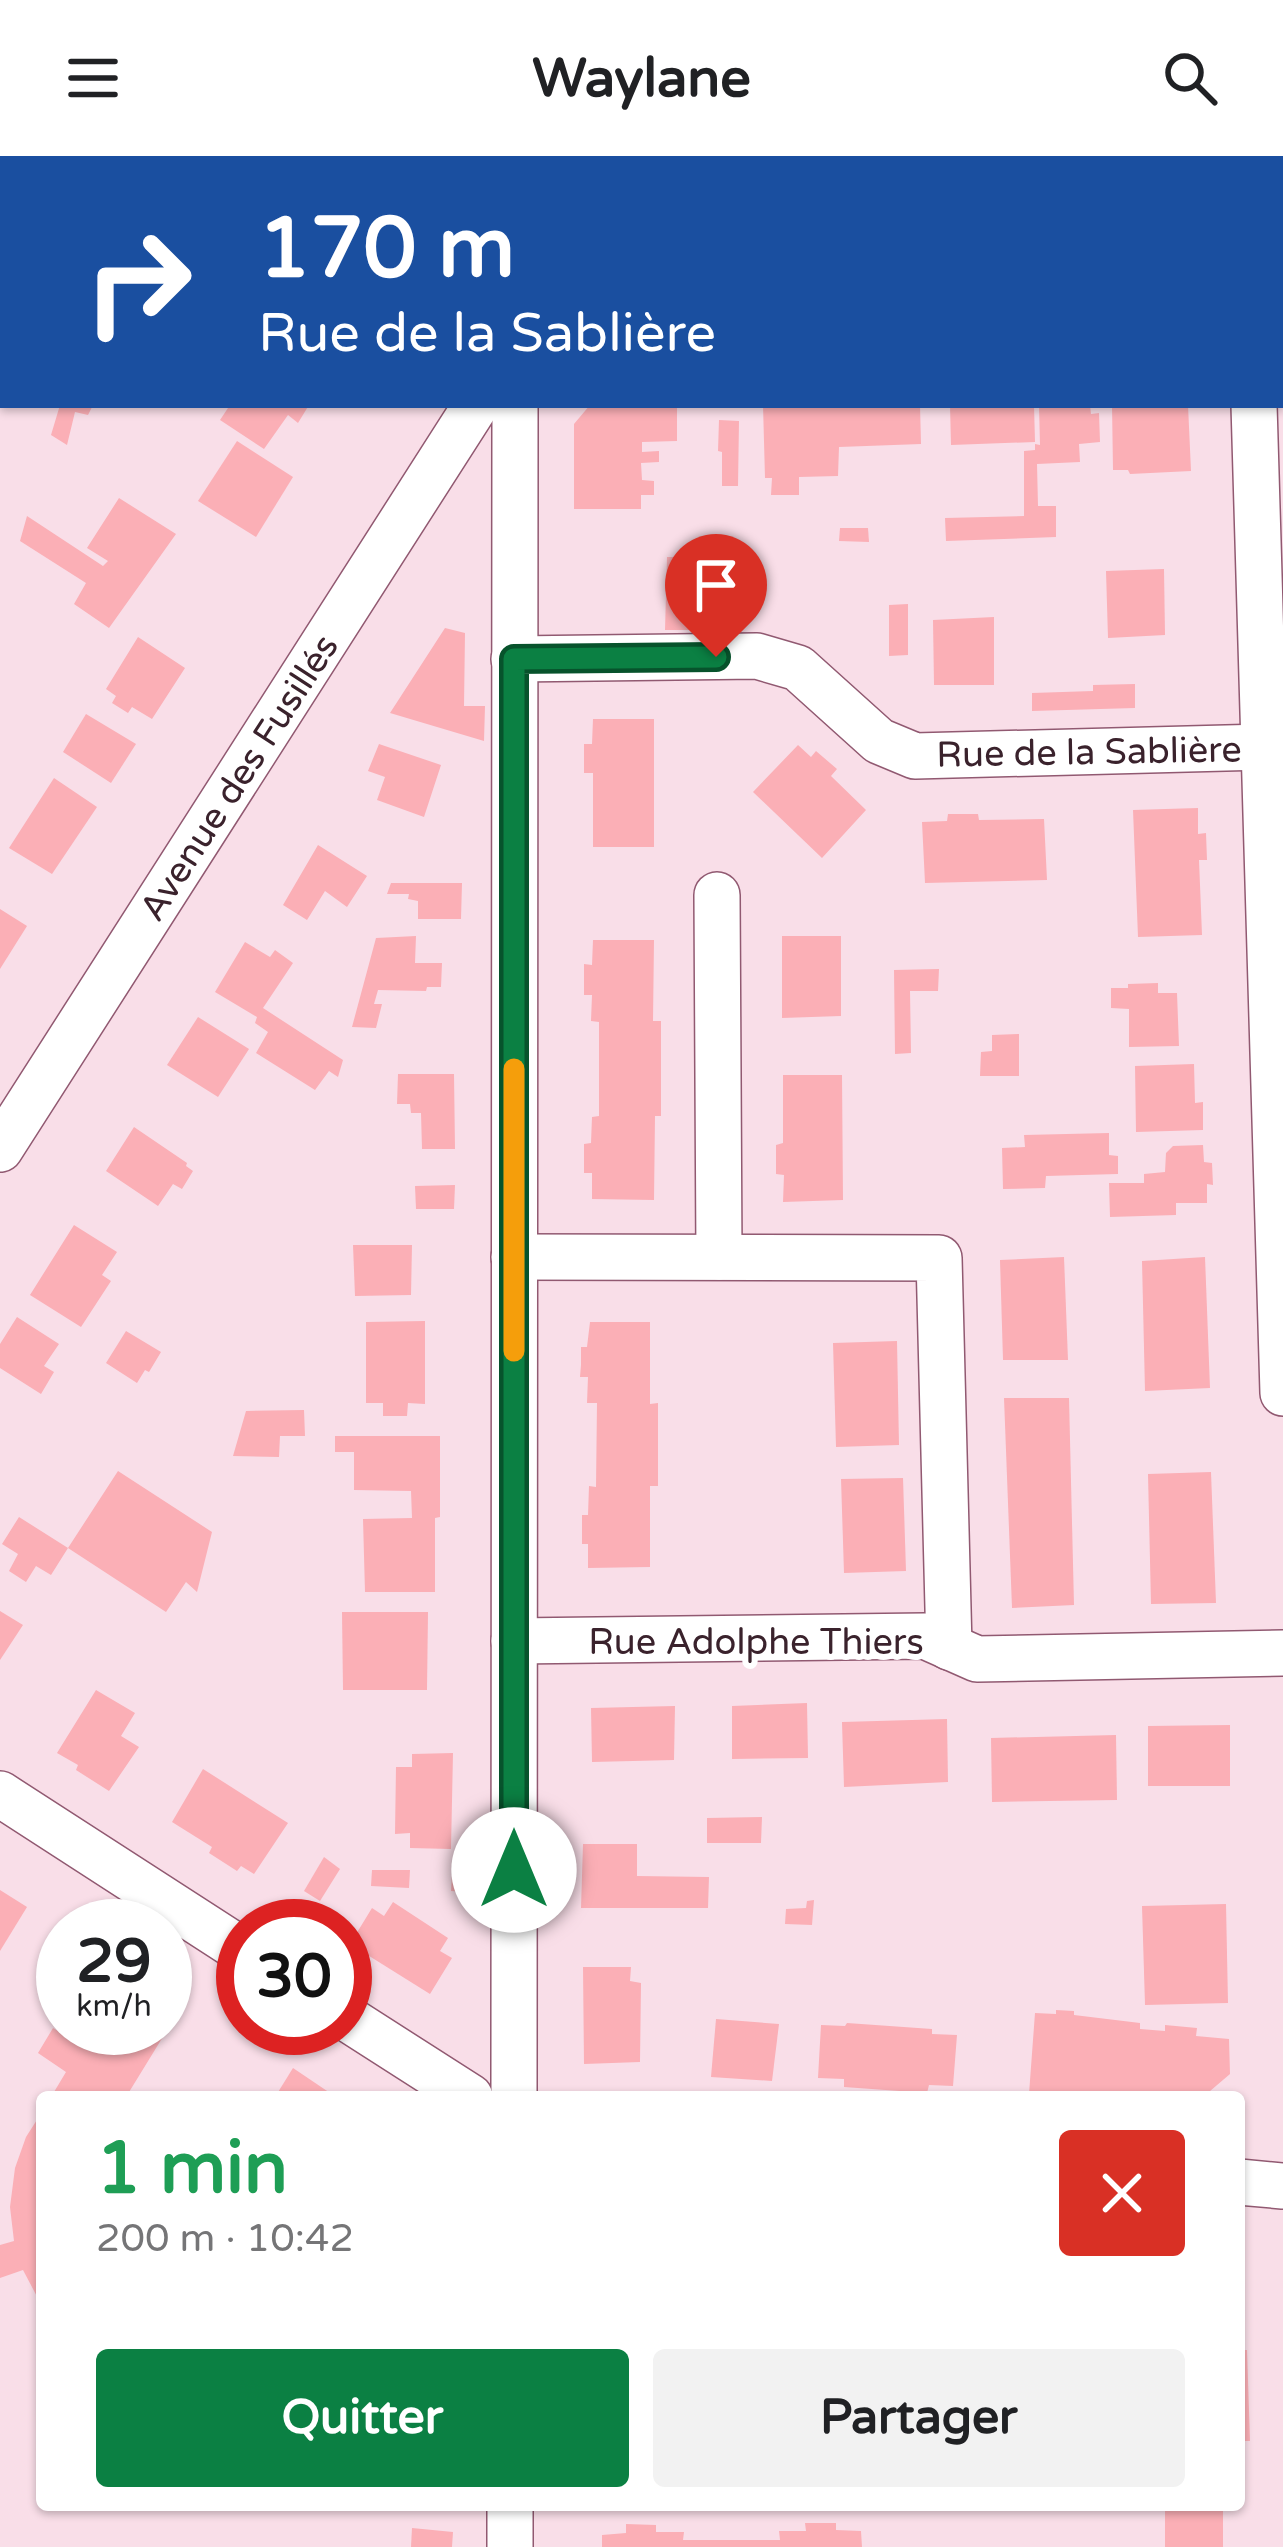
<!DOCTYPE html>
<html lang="fr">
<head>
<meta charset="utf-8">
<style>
	:root { --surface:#fff; --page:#f2f2f2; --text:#202124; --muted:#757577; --accent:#0b8043 }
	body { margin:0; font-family:"Varela Round",sans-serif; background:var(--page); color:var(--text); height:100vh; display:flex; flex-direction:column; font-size:45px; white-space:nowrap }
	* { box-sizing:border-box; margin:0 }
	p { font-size:39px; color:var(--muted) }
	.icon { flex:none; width:66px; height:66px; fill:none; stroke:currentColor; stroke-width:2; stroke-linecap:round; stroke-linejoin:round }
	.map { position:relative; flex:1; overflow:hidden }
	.drawer { position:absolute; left:36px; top:1935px; width:1209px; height:420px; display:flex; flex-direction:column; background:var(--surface); border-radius:12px; box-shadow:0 3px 9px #0004 }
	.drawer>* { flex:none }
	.top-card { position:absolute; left:0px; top:0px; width:1284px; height:252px; box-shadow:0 3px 9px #0004; background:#1a4fa0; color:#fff; overflow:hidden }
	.speed { position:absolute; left:36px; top:1743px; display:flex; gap:24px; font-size:60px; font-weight:700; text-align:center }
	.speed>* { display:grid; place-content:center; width:156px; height:156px; border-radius:50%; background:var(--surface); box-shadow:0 3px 9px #0004; line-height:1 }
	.speed small { font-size:30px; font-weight:400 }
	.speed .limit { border:18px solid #d22; background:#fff; color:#111 }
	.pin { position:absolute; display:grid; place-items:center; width:102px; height:102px; color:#fff; margin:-123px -51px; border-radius:50% 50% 50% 0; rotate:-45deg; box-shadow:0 0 12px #0007 }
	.pin .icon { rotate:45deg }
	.me { position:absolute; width:132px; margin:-66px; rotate:0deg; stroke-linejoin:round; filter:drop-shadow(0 0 9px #0008) }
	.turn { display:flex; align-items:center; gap:42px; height:252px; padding:0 60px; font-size:54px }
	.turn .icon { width:156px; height:156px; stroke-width:2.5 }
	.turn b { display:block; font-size:84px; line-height:102px }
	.round { display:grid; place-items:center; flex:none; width:126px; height:126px; border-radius:12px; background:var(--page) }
	.overview { display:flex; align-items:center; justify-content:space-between; height:204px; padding:0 60px }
	h1 { font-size:72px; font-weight:700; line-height:90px; color:#1e9e55 }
	.primary-button { display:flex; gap:24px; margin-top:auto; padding:24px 60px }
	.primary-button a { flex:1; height:138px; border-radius:12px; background:var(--accent); color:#fff; font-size:48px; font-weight:700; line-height:138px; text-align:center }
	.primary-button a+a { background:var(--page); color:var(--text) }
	header { display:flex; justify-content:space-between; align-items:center; height:156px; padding:0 60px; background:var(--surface); font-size:54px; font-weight:700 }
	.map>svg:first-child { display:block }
</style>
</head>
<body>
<header><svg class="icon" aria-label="menu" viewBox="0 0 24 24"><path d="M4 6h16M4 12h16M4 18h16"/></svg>Waylane<svg class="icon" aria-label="search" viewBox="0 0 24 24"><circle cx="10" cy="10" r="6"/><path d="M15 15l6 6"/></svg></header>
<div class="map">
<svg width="1283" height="2391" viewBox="0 0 1283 2391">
	<rect width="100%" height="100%" fill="#f9dee8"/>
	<g fill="#fbafb6">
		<polygon points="60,249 93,249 88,259 75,256 67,289 51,279"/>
		<polygon points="230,249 309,249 298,267 288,259 264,293 220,264"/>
		<polygon points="590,249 677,249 677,285 642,286 642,296 659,295 659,306 641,307 642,324 654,325 654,339 641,339 641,353 574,353 574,268"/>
		<polygon points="763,249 920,249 921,288 839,291 838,320 799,321 799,339 771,339 772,322 765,322"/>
		<polygon points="950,249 1034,249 1035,286 951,289"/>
		<polygon points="1039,249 1090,249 1091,258 1099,257 1100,286 1079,288 1080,306 1037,308 1038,350 1056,350 1056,381 946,385 945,362 1024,360 1024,295 1035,294 1035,288 1040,289"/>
		<polygon points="1112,249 1188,249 1191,315 1130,318 1128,314 1113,314"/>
		<polygon points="719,264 739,265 738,330 722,330 722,296 718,295"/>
		<polygon points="237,285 293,321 256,381 198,345"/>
		<polygon points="119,342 176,378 109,472 74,448 86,427 20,385 27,360 103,410 108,405 87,392"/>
		<polygon points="840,372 868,372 869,386 839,385"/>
		<polygon points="667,401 716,401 714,459 736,461 736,474 665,474"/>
		<polygon points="1164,413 1165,479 1108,482 1106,415"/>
		<polygon points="908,448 908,499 889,500 889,449"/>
		<polygon points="994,461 994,529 934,529 933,464"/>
		<polygon points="445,472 465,477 464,550 485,550 484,585 390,557"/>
		<polygon points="138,481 185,512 152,563 132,551 128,557 112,547 116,540 106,533"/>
		<polygon points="1135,528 1135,552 1032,555 1032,537 1093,535 1093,529"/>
		<polygon points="86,558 136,588 111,627 63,596"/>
		<polygon points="593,563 654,563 654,691 593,691 593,617 584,617 584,588 592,588"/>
		<polygon points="379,588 441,609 424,661 377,644 385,621 368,615"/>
		<polygon points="798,589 811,601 816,595 837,613 831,620 866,654 822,702 753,636"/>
		<polygon points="54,622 97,651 52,718 9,692"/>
		<polygon points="1198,652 1198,678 1206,677 1207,704 1199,704 1202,779 1138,781 1133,654"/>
		<polygon points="948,658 978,658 979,664 1044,663 1047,724 925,727 922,666 947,665"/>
		<polygon points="318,689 367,720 347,751 325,735 307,764 283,749"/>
		<polygon points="391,727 462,727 461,763 418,763 418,745 408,743 409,738 387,738"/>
		<polygon points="0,753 27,770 0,813"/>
		<polygon points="416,780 415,807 442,807 441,831 427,831 426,835 378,834 374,848 382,848 376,872 352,871 376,782"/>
		<polygon points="782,780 841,780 841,860 782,862"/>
		<polygon points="593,784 654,784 653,865 661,865 661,960 655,960 654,1044 592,1043 592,1017 584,1017 584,988 591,987 592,961 599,960 599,866 591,865 592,839 584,839 584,808 592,809"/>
		<polygon points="245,786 270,801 275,794 293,807 263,852 343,904 338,921 329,915 315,934 256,897 268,876 255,867 257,861 215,836"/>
		<polygon points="939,813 938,835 910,835 911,897 895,898 894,814"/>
		<polygon points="1158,827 1158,837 1177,837 1179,890 1129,891 1129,853 1111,852 1111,832 1128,832 1128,828"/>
		<polygon points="198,861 249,893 218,941 167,909"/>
		<polygon points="1019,878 1019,920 980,920 981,896 992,895 992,879"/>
		<polygon points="1194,908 1195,947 1203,946 1203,974 1136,976 1135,910"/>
		<polygon points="398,918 454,918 455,993 422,993 421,957 411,957 410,948 397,948"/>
		<polygon points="783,919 842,919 843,1044 783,1046 784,1019 776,1018 776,989 783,987"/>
		<polygon points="134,971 187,1007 186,1010 193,1015 182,1033 173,1028 158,1050 106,1015"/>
		<polygon points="1109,977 1109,999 1118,1000 1118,1018 1046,1020 1045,1032 1003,1033 1002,992 1025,991 1024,979"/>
		<polygon points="1203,989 1204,1006 1212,1007 1213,1029 1207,1028 1207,1047 1176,1047 1176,1059 1110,1061 1109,1027 1144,1027 1144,1018 1165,1016 1166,997 1173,990"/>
		<polygon points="455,1029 454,1053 416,1053 415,1030"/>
		<polygon points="74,1069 117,1096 102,1119 111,1125 81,1171 30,1139"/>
		<polygon points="353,1089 412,1089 411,1139 355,1140"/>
		<polygon points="1064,1101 1068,1204 1003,1204 1000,1104"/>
		<polygon points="1205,1101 1210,1232 1145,1235 1142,1105"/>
		<polygon points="17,1161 59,1188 44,1210 54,1216 41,1238 0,1212 0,1188"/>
		<polygon points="425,1165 425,1248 408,1247 407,1260 383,1260 383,1247 366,1247 366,1166"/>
		<polygon points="590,1166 650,1166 650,1248 658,1247 658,1330 650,1330 650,1411 588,1412 588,1388 582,1388 582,1359 588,1359 589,1330 596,1331 597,1247 587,1247 588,1221 580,1221 581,1209 581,1191 587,1191"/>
		<polygon points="126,1175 161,1196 149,1216 145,1214 137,1227 106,1207"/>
		<polygon points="897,1185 899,1289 836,1291 833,1187"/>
		<polygon points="1004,1242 1069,1242 1074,1449 1012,1452"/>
		<polygon points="304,1254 305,1280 280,1280 279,1301 233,1300 246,1255"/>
		<polygon points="335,1280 440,1280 440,1361 435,1362 435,1436 365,1436 363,1363 412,1362 411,1335 354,1334 354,1296 335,1296"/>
		<polygon points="118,1315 212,1376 197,1436 186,1426 166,1456 68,1392 51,1419 36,1410 26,1426 9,1415 18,1398 2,1388 19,1361 68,1392"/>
		<polygon points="1211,1316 1216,1447 1151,1448 1148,1318"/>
		<polygon points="903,1322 906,1415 844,1417 841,1323"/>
		<polygon points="0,1455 23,1469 0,1504"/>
		<polygon points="342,1456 428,1456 427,1534 343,1534"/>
		<polygon points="96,1534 135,1557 121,1580 139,1591 109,1635 76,1614 78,1609 57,1597"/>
		<polygon points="807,1547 808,1602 732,1603 732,1550"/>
		<polygon points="675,1550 674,1604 592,1606 591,1552"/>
		<polygon points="947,1563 948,1626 844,1631 842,1566"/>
		<polygon points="1230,1569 1230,1630 1148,1630 1148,1570"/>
		<polygon points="1116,1579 1117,1644 992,1646 991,1582"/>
		<polygon points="453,1597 451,1693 410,1692 410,1677 395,1678 396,1611 412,1611 412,1598"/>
		<polygon points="203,1613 288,1667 254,1718 241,1710 237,1715 209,1697 212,1691 172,1666"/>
		<polygon points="762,1661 761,1687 707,1687 707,1662"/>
		<polygon points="583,1688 637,1688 637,1720 709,1721 708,1752 581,1752"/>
		<polygon points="324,1701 340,1713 320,1745 304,1735"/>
		<polygon points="372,1714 410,1714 409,1732 371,1730"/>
		<polygon points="452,1719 483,1720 483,1737 451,1735"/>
		<polygon points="0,1734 27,1751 0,1795"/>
		<polygon points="814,1744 812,1769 785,1768 786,1753 806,1752 807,1745"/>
		<polygon points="393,1746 448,1782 440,1795 452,1802 430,1838 350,1788 372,1752 384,1760"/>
		<polygon points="1226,1748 1228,1847 1145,1849 1142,1750"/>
		<polygon points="583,1811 631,1811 630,1825 641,1827 640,1906 584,1908"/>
		<polygon points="165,1824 188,1840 126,1941 51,1941 66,1916 38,1897 53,1872 82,1890 94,1872 165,1872"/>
		<polygon points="1056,1854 1074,1855 1074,1859 1140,1867 1140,1873 1165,1875 1165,1869 1197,1872 1196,1880 1229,1883 1230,1918 1203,1941 1063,1941 1029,1938 1035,1857 1056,1858"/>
		<polygon points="716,1863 779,1868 772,1925 711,1921"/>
		<polygon points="847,1867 932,1873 932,1878 957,1879 953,1930 929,1929 927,1937 844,1931 844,1923 818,1922 821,1869 845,1870"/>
		<polygon points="293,1912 336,1941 275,1941"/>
		<polygon points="42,1956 42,2150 23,2114 0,2122 0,2089 14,2085 10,2051 15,2012 26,1981"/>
		<polygon points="1239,2194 1247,2194 1250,2285 1239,2285"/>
		<rect x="1165" y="2349" width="58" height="42"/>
		<polygon points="805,2367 836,2367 836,2374 861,2375 862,2391 602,2391 602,2379 626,2377 626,2368 656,2369 656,2376 684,2376 683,2384 780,2384 779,2375 806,2375"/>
		<polygon points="412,2372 453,2376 452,2391 411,2391"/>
	</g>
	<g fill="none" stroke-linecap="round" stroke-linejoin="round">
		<g stroke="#915971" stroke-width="48">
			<g id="street">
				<polyline points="1246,0 1246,3"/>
				<polyline points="514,3 514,0"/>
				<polyline points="633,3 635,0"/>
				<polyline points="1281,171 1283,171"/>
				<polyline points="1254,249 1283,1237"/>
				<polyline points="514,503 757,500 798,512 879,585 915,600 1264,591"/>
				<polyline points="717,739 719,1101"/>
				<polyline points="0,993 476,249"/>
				<polyline points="514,1101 939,1102 949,1491"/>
				<polyline points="514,1485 925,1480 977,1503 1283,1497"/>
				<polyline points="0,1638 243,1795"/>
				<polyline points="345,1861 470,1941"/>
				<polyline points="514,1941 515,249"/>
				<polyline points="1239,2026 1283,2030"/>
				<polyline points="510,2391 510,2349"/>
			</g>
		</g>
		<use href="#street" stroke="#fff" stroke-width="45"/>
	</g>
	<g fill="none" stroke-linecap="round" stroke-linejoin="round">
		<g stroke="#07532c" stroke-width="30">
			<polyline id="route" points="514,1714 514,503 716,501"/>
		</g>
		<use href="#route" stroke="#0b8043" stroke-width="21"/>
		<polyline stroke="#f59e0b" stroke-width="21" points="514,913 514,1195"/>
	</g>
	<g text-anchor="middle" stroke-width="12" stroke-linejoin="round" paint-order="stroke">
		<g font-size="36" fill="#3a222c" stroke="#fff">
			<text transform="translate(1089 595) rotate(-1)" y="13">Rue de la Sablière</text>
			<text transform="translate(238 621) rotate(-57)" y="13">Avenue des Fusillés</text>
			<text x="756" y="1498">Rue Adolphe Thiers</text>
		</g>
	</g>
</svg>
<div class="speed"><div>29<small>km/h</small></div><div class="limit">30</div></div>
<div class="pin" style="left:716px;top:501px;background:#d93025"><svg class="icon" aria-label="arrive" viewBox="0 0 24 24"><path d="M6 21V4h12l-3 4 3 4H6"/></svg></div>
<svg class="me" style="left:514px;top:1714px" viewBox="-20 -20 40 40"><circle r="19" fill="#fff"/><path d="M0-13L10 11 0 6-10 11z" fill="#0b8043"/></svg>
<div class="top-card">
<div class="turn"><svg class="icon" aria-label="right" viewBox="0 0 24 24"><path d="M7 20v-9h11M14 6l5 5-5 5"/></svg><div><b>170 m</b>Rue de la Sablière</div></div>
</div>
<section class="drawer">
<div class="overview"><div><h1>1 min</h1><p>200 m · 10:42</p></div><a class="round" style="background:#d93025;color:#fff"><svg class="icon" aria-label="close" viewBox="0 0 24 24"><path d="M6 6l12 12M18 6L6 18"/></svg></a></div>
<div class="primary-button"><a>Quitter</a><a>Partager</a></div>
</section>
</div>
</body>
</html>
